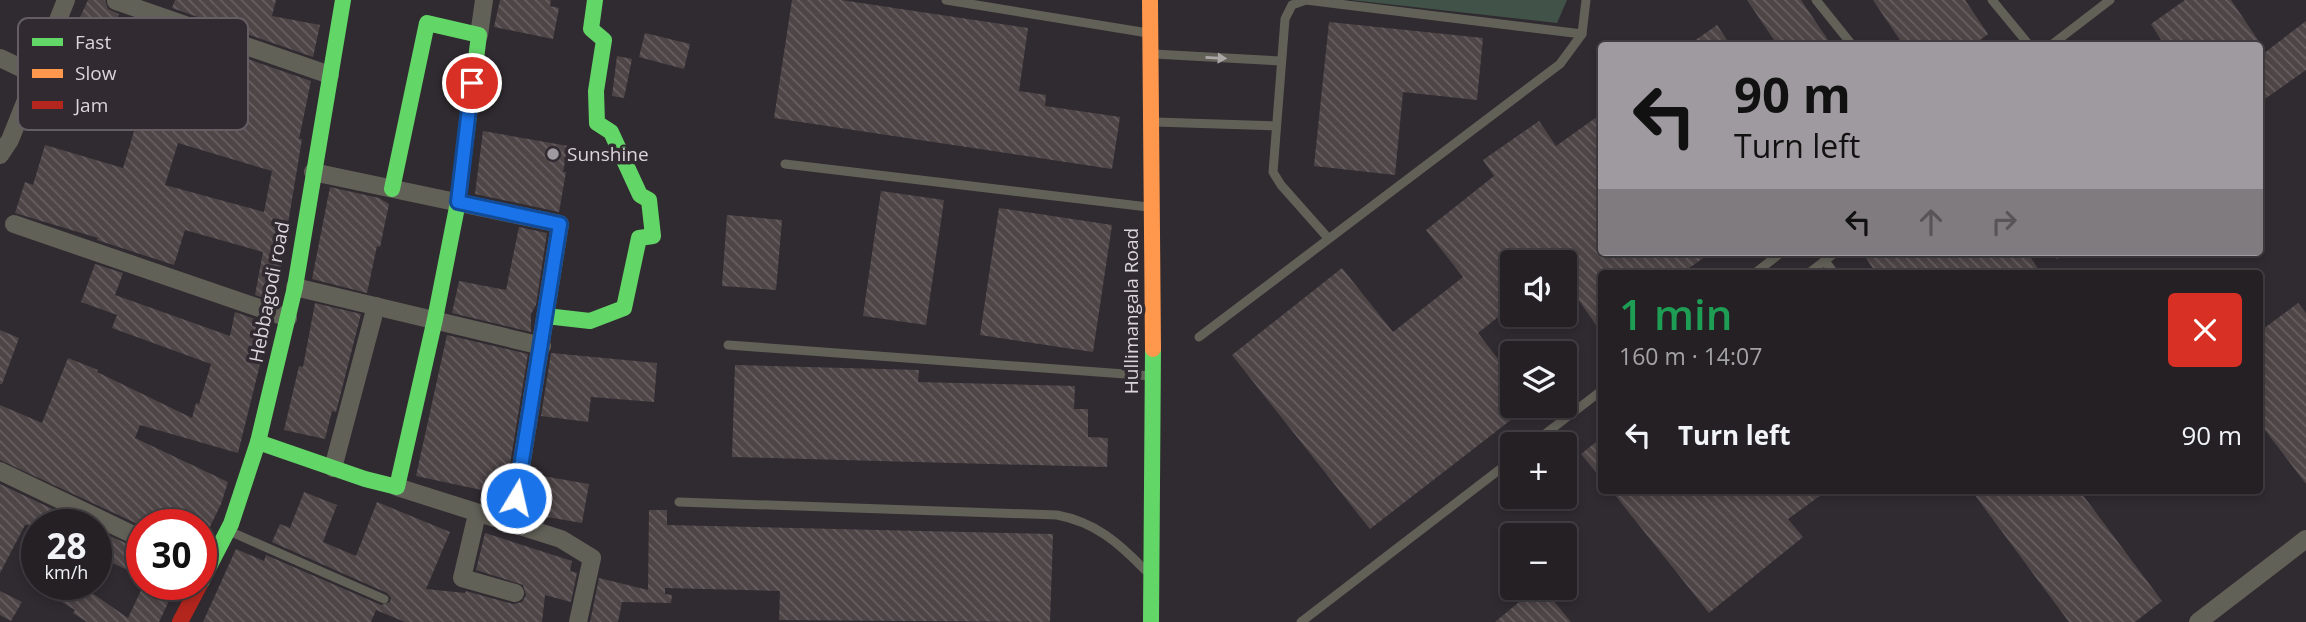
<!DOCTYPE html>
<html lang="en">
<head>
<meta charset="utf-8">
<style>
	:root { --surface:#242024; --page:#302d31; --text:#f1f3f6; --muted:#a3a3a6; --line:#413e41 }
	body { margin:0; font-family:"Open Sans",sans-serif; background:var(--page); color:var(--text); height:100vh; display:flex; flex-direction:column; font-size:26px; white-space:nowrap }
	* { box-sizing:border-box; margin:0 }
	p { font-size:23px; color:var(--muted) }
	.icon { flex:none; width:38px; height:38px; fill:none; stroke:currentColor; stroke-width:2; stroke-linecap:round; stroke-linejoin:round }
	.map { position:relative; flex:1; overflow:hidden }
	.drawer { position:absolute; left:1598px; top:270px; width:665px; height:224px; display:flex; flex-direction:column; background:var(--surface); border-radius:7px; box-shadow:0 4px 10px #0003,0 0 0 2px var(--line) }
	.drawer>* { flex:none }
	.top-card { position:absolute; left:1598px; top:42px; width:665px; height:214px; border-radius:7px; box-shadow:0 4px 10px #0003,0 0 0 2px var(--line); background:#9f9a9f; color:#111; overflow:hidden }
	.fabs { position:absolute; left:1500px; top:250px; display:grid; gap:14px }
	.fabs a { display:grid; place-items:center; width:77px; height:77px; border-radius:7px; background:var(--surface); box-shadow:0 4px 10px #0003,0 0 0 2px var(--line); font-size:35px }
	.speed { position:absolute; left:21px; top:509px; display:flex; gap:14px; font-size:35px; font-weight:700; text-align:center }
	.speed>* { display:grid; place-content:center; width:91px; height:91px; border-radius:50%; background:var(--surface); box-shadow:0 4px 10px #0003,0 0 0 2px var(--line); line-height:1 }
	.speed small { font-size:18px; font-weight:400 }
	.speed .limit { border:10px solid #d22; background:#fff; color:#111 }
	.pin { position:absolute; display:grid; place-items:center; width:60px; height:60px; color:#fff; margin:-30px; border:4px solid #fff; border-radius:50%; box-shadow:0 2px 7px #0007 }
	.me { position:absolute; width:77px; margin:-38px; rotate:9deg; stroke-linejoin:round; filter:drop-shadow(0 0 5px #0008) }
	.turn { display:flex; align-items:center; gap:24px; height:147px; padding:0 21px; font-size:32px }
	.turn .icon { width:91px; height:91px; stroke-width:2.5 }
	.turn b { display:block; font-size:49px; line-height:60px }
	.lanes { display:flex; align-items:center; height:66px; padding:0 21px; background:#0003; justify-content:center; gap:35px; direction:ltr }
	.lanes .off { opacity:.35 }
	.round { display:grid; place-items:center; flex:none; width:74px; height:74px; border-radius:7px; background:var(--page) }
	.overview { display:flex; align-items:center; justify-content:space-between; height:119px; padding:0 21px }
	h1 { font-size:42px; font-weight:600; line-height:52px; color:#1e9e55 }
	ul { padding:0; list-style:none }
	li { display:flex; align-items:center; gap:21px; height:91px; padding:0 21px }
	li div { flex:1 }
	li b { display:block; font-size:26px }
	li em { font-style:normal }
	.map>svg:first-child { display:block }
</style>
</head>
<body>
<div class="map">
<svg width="2306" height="622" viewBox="0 0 2306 622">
	<defs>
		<pattern id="building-back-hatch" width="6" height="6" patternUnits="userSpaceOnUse" patternTransform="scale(1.75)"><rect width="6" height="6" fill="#4e4547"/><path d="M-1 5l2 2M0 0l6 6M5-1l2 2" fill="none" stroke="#675f61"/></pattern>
	</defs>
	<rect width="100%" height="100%" fill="#302b30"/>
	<polygon fill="#415248" points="1351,0 1567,0 1557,23"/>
	<g fill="url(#building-back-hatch)" fill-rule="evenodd">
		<path d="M88,0h17l3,9 11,5 -9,21 34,13 9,-22 158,55 -12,58h3l-27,163 -20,-7 8,-43 -78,-22 -11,35 -77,-25 1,-2 -83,-25 10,-31 8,3 12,-40 78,23 12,-40 -83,-32 16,-40 -5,-2zM178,143l94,28 -8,41 -99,-27z"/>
		<polygon points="175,0 276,0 272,16 320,25 313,57 172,8"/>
		<polygon points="500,0 551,0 550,6 559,8 553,39 494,27"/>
		<polygon points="792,0 841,0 1028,28 1019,91 1046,95 1045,106 1120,117 1112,169 774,118"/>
		<polygon points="1747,0 1801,0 1832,46 1778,46"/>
		<polygon points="1873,0 1965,0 1988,34 1972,46 1904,46"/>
		<polygon points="2185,0 2231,0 2262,46 2165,46 2151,24"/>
		<polygon points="2306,21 2306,70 2259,103 2259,57"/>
		<polygon points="1329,22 1483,38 1477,100 1403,92 1395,175 1314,166"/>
		<polygon points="1717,25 1731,46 1687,46"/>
		<polygon points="645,33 690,44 684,69 639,57"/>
		<polygon points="617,56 632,59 624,98 612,96"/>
		<polygon points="1601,114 1601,252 1712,252 1682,273 1601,273 1601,332 1564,279 1564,262 1512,262 1512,306 1478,333 1512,377 1512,406 1529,406 1370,529 1232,355 1342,268 1393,332 1463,277 1426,230 1494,176 1483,160 1539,121 1556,146"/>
		<polygon points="483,131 568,146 563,172 566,172 559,212 475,194"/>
		<polygon points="330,187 379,198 389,204 380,247 377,246 367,293 312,279"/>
		<polygon points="881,191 944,200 926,325 863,316"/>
		<polygon points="999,208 1112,225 1093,352 980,335"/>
		<polygon points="727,215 782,220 776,290 722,286"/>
		<polygon points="519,227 547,233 536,305 531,314 531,332 452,313 459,281 506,290"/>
		<polygon points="1862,252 2027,252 2041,273 1876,273"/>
		<polygon points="95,264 123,273 115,295 230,336 235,312 270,324 238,453 140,425 135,438 228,482 221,504 201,545 201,525 142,526 0,460 0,405 42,423 68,358 98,370 97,372 192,418 196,403 199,404 211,364 112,328 117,315 81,302"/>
		<polygon points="315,303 361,314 336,412 332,411 325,439 284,430 299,366 303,367"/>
		<polygon points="2298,303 2306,313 2306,484 2259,422 2259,332"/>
		<polygon points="0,330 19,338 2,384 0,384"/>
		<polygon points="447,335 528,354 505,495 416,476"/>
		<polygon points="551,353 657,363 654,402 591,397 588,422 541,416"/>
		<polygon points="735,365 919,370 918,382 1075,386 1074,409 1088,409 1088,437 1108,438 1107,467 732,457"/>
		<polygon points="1601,438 1601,478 1581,454"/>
		<polygon points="531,474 589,484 582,523 530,514 532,500 527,499"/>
		<polygon points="0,484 86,525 25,525 0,573"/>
		<polygon points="1611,490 1828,490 1788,519 1803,537 1709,613"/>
		<polygon points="1971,490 2079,490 2162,601 2135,622 2069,622"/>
		<polygon points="304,492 337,505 323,542 356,556 377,502 450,532 426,589 465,593 466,591 513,604 522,602 526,595 523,585 476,570 485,533 572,561 570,571 577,573 571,602 545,595 542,622 405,622 376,610 371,622 203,622 236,549 264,561 266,555 381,605 390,602 391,598 387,593 272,542 280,524 290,528"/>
		<polygon points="649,510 667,510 667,525 1053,534 1050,622 779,620 780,591 665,588 665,594 672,595 671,603 622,602 618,622 590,622 599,578 648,590"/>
		<polygon points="96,530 142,550 142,577 96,555"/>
		<polygon points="32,584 79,584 128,618 144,584 177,584 159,622 87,622 73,613 75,610"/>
		<polygon points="1536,588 1543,588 1571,622 1495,622"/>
		<polygon points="0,591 22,602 11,621 0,615"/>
	</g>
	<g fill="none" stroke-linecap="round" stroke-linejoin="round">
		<g stroke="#616158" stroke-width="9">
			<polyline points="946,0 1148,33"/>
			<polyline points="1816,0 1853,46"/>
			<polyline points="1992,0 2030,46"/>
			<polyline points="2050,46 2110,0"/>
			<polyline points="1154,54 1281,61"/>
			<polyline points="1155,122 1276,126"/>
			<polyline points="785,164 1148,207"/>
			<polyline points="1328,238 1281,185 1273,172 1285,19 1292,5 1306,0 1582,34"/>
			<polyline points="2056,252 2057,254"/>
			<polyline points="1825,261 1834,273"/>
			<polyline points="1755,273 1782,252"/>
			<polyline points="1809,273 1836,252"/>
			<polyline points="1199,337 1560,64 1582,34 1586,0"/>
			<polyline points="728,345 1152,376"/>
			<polyline points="1532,444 1601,391"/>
			<path d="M679,502l378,13c38,7 62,28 88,55"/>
			<polyline points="229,531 384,599"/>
			<polyline points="1301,622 1512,460"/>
		</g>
		<g stroke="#616158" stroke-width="18">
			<polyline points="116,1 330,75"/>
			<polyline points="479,35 484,0"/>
			<polyline points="0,58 36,75"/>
			<polyline points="0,155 10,140 66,0"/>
			<polyline points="313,172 560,224 512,523"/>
			<polyline points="14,224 288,318"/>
			<polyline points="295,287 542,346"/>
			<polyline points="333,468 376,306"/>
			<polyline points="0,471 142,539"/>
			<polyline points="397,487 561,539 592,558 578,622"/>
			<polyline points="477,514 462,578 515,593"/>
			<polyline points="2198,622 2306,539"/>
		</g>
		<g stroke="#63d668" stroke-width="16">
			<polyline points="546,316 590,321 624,308 639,238 653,236 649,200 640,195 611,132 597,123 596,91 604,40 591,29 595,0"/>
			<polyline points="258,442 365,479 397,487 435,319 458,202 479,35 427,23 392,189"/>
			<polyline points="201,582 231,524 258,442 295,287 343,0"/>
			<polyline points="1151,622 1153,349"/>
		</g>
		<polyline stroke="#ff974d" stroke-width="16" points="1150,0 1153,349"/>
		<polyline stroke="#b3261e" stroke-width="16" points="180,622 200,584"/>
	</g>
	<defs><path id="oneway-solid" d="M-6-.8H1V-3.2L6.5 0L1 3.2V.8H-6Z" transform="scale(1.75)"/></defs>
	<use fill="#aaa7a7" href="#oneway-solid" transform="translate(1216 58) rotate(3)"/>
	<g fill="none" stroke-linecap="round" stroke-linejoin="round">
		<g stroke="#114b97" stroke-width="18">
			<polyline id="route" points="472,83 458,202 560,224 516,498"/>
		</g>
		<use href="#route" stroke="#1a73e8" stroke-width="12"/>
	</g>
	<circle fill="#9f9a9f" stroke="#312a31" stroke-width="2.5" cx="553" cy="154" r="7"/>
	<g text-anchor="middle" stroke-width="7" stroke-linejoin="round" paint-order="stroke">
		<g font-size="19" fill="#dbd6db" stroke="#312a31" text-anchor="start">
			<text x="567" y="161">Sunshine</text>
		</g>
		<g font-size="19" fill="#dbd6db" stroke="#312a31">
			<text transform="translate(269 292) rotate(-79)" y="7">Hebbagodi road</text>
			<text transform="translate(1131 311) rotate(-90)" y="7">Hullimangala Road</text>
		</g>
	</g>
	<rect x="18" y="18" width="230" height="112" rx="10" fill="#312a31" stroke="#645e64" stroke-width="2"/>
	<rect x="32" y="38" width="31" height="8" fill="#63d668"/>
	<rect x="32" y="69" width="31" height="9" fill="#ff974d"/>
	<rect x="32" y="101" width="31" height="8" fill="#b3261e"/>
	<g font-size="19" fill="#dbd6db">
		<text x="75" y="49">Fast</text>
		<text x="75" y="80">Slow</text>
		<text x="75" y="112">Jam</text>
	</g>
</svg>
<div class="fabs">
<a><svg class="icon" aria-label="sound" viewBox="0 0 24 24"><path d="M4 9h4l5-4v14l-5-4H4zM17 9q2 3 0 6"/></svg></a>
<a><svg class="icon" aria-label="layers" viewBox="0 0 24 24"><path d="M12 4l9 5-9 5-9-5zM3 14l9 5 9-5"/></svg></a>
<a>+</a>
<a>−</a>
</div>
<div class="speed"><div>28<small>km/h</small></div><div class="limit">30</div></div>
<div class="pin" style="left:472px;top:83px;background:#d93025"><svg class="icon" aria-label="arrive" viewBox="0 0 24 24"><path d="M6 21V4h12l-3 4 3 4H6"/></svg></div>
<svg class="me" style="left:516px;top:498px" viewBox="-20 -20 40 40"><circle r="17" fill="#1a73e8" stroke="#fff" stroke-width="3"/><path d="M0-11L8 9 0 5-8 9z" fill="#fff"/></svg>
<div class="top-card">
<div class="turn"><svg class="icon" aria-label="left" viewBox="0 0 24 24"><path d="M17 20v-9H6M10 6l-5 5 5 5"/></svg><div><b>90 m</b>Turn left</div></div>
<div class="lanes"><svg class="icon" aria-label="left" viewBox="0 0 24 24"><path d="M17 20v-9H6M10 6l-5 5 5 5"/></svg><svg class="icon off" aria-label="ahead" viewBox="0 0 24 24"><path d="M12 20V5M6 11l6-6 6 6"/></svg><svg class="icon off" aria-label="right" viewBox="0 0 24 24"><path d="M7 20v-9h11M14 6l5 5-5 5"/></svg></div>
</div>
<section class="drawer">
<div class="overview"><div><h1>1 min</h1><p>160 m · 14:07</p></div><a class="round" style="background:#d93025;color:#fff"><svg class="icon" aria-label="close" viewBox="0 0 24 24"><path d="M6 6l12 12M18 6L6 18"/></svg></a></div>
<ul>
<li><svg class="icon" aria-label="left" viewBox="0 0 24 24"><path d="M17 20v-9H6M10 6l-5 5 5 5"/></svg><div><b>Turn left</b></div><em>90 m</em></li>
</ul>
</section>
</div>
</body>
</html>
